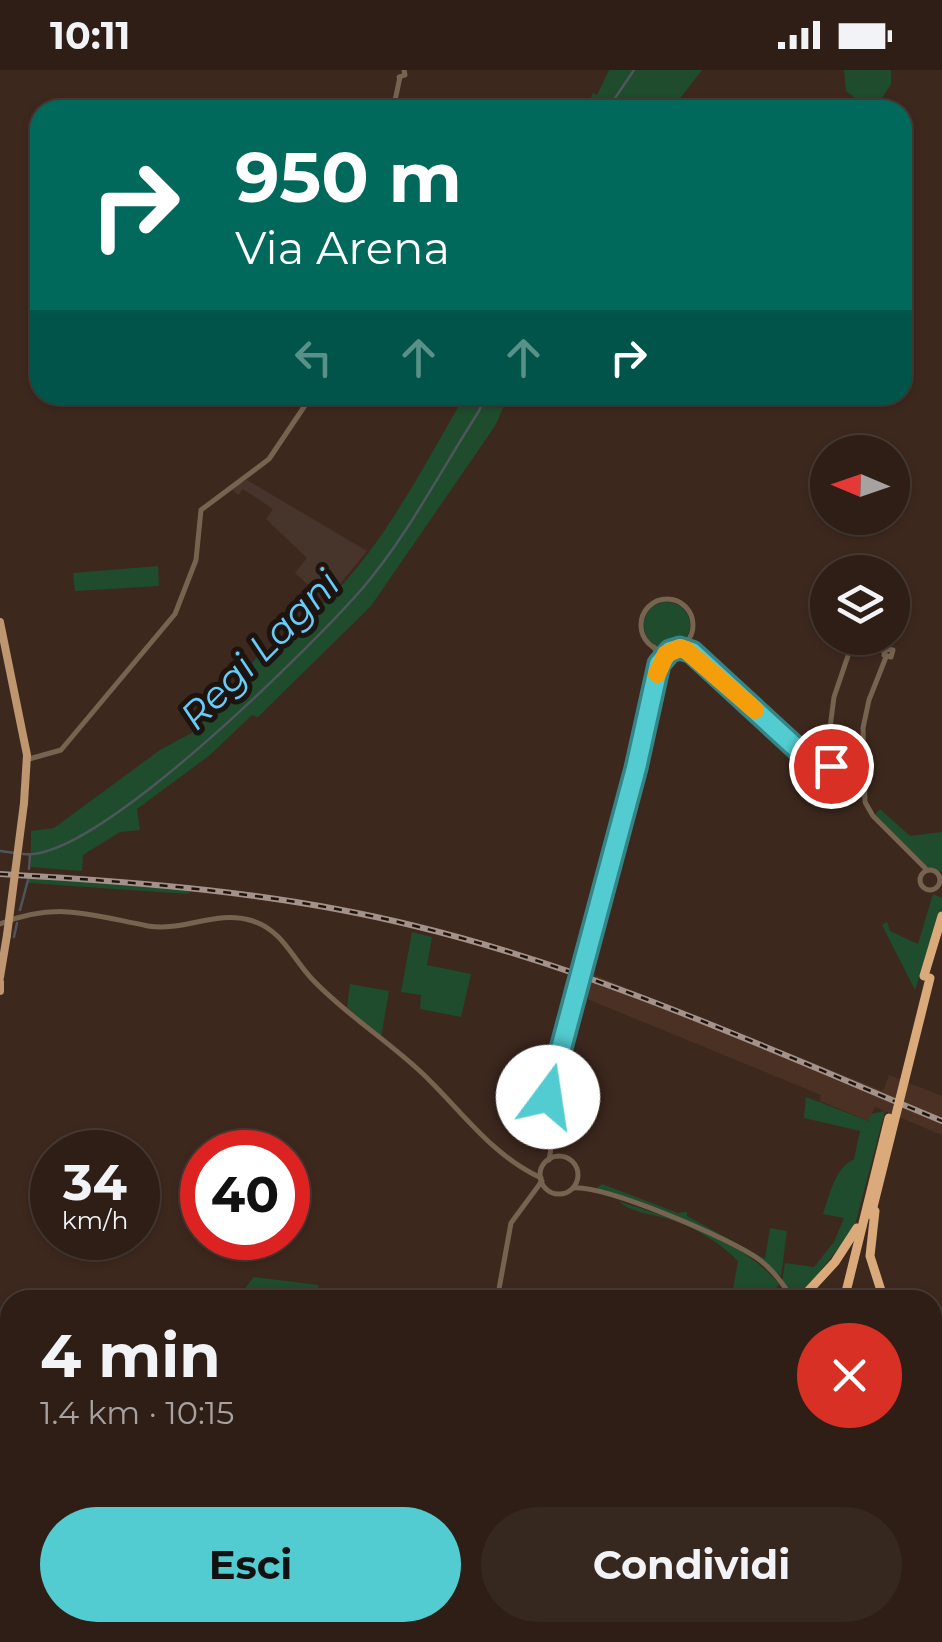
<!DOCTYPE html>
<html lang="it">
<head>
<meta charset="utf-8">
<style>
	:root { --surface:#2e1e16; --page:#36271f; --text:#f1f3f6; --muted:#a7a2a1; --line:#493c35; --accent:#52ccd0 }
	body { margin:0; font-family:Montserrat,sans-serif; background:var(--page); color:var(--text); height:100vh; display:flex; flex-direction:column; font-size:38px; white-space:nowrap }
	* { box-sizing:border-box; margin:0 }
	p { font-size:32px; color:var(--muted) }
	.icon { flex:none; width:55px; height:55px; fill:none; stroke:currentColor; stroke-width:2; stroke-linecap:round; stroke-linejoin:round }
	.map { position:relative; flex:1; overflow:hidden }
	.drawer { position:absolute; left:0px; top:1220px; width:942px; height:352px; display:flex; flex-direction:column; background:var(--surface); border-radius:30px 30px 0 0; box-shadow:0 2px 8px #0004,0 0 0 2px var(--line) }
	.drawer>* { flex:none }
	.guide { position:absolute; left:30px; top:30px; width:882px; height:305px; border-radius:30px; box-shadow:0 2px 8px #0004,0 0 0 2px var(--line); background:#00695c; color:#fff; overflow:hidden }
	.needle { width:65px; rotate:272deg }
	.fabs { position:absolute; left:810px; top:365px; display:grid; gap:20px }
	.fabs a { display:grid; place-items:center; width:100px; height:100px; border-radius:50%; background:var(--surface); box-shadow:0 2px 8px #0004,0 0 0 2px var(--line); font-size:50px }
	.speed { position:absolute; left:30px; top:1060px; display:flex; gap:20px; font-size:50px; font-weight:700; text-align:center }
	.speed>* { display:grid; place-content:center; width:130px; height:130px; border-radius:50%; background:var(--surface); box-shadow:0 2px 8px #0004,0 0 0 2px var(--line); line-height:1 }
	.speed small { font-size:25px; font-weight:400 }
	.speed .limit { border:15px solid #d22; background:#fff; color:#111 }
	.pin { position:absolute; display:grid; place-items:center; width:85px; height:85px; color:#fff; margin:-42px; border:5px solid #fff; border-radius:50%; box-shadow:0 2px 10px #0007 }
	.me { position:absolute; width:110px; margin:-55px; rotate:14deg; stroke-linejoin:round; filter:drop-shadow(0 0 8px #0008) }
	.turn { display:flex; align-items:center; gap:35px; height:210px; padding:0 40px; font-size:45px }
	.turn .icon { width:130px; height:130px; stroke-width:2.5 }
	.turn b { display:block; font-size:70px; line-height:85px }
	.lanes { display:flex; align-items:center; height:95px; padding:0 40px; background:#0003; justify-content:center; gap:50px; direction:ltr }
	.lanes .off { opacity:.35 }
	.round { display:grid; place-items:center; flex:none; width:105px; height:105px; border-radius:52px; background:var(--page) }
	.summary { display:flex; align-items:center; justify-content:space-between; height:170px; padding:0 40px }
	h1 { font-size:60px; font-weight:700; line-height:75px }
	.action { display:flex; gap:20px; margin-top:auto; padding:20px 40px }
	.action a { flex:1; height:115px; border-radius:60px; background:var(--accent); color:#111; font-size:40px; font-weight:700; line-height:115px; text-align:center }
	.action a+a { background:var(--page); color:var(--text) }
	.status { display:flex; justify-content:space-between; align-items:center; height:70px; padding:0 50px; background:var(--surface); direction:ltr }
	.status svg { height:28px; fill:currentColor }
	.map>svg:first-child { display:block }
</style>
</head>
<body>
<div class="status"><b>10:11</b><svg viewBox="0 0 49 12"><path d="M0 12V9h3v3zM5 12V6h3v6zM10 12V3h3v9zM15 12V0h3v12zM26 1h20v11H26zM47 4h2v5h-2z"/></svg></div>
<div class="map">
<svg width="942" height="1572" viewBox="0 0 942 1572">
	<rect width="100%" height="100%" fill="#3d281e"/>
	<polygon fill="#47352c" points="247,410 367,481 326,531 295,503 307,488 266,449 273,439 243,419 238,425 231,418"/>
	<polygon fill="#4b3124" points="572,896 883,1021 889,1005 942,1026 942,1065 875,1037 868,1051 820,1031 821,1025 563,919"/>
	<g fill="#1f4c2d">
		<polygon points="609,0 702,0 671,40 586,40 593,23 597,25"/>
		<polygon points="844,0 891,0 891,14 882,28 860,32 846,21"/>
		<path d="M465,325h44l-14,31 -124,180 -113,111 -6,-2 -42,40 -73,54 3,21 -20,2 -37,23 -1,16 -51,-4v-36l23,-3 106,-78 37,-20 60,-73 9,-9 3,3c25,-23 52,-43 74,-67 48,-53 85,-125 122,-189z"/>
		<polygon points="158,496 159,516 75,521 73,503"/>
		<circle cx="667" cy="555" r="23"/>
		<polygon points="880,739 910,766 942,762 942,802 923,797 875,745"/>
		<polygon points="29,808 191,819 188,824 28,813"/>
		<polygon points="933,824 942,828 942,839 915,920 882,855 887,852 890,861 918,874"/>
		<polygon points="412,862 432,867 427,895 471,904 461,947 420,939 421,925 401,922"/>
		<polygon points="350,914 389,921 381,968 347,937"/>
		<path d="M806,1027l62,24 3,-7 14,-3 -31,118 -57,71 -15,-19 3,-18 29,4 20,-25 10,-24 -21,-4c7,-20 12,-46 31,-55l6,-28 -56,-13z"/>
		<polygon points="602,1114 678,1143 687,1142 687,1146 765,1189 770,1158 787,1161 781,1206 736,1174 595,1119"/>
		<path d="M619,1131c55,19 122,37 160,83l-4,7 3,6 13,3h-60l7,-39c-18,-19 -50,-38 -77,-44 -14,-3 -34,-7 -42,-16z"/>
		<polygon points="254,1207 318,1215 320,1225 349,1230 245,1230 246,1217"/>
	</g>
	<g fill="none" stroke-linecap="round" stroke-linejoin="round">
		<g stroke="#4c565b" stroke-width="2.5">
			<polyline points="607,40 634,0"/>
			<polyline points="0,781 15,783"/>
			<path d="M23,784c71,10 288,-207 338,-264 46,-53 80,-120 118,-179l7,-16"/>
			<polyline points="29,799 30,785"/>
			<polyline points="20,840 28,810"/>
			<polyline points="14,867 17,853"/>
		</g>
		<g stroke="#766350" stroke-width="5">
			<polyline points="399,7 405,5 404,0"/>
			<polyline points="393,40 400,7"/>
			<circle cx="667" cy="555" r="26"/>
			<polyline points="859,571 884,581"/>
			<polyline points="679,578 692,583 817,698"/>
			<polygon points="886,579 893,580 891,587 884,585"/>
			<polyline points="886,587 869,630 863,658 865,732 873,746 927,800"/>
			<polyline points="827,681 834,627 852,574"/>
			<polyline points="29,689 61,680 175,544 196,490 201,440 269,389 312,325"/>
			<circle cx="824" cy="698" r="7"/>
			<circle cx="930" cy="810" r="10"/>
			<path d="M603,820c12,-43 67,-211 51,-243"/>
			<path d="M0,854c57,-23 91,-9 148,2 37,6 68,-17 105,-5 30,10 39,37 59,58 33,35 75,61 110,94 39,37 69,82 119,105"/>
			<circle cx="559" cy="1105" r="19"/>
			<polyline points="549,1090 552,1072 548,1027 561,975"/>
			<path d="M573,1118c32,-3 156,50 184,70 16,11 26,27 37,42"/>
			<polyline points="497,1230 511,1153 542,1111"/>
			<polyline points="932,1451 942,1456"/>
			<polyline points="400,1572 403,1562"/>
		</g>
		<g stroke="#be966f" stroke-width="8">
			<polyline points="0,552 27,685 24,733"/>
			<polyline points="0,907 7,865"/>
			<polyline points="0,912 0,921"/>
		</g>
		<g stroke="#dbaa7b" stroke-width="9">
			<polyline points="924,906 942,846"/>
			<polyline points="875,1141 870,1186 884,1230"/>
			<polyline points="800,1230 835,1192 857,1158"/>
			<polyline points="844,1230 889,1048"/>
			<polyline points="0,1265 10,1267"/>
			<polyline points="0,1274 10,1276"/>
			<polyline points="932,1308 942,1323"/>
			<polyline points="932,1401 942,1402"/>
			<polyline points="932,1407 942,1409"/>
			<polyline points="932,1415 942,1416"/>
			<polyline points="932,1423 942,1427"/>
			<polyline points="932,1447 942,1443"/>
			<polyline points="755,1562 758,1572"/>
			<polyline points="771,1572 772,1562"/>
			<polyline points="778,1572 783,1562"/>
		</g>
		<g stroke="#a4928a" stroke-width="6">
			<path id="rail" d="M0,804c140,8 278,18 415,52 182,44 354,123 527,195"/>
		</g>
		<use href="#rail" stroke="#1d140f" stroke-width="2.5" stroke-dasharray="8" stroke-linecap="butt"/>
		<polyline stroke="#766350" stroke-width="5" points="561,975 603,820"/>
		<polyline stroke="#be966f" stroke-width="8" points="7,865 24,733"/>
		<polyline stroke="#dbaa7b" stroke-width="9" points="871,1145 930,908"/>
	</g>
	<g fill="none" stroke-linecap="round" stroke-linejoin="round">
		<g stroke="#358587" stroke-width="25">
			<polyline id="route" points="548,1027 636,698 659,594 670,581 680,578 692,582 818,698 824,690 831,696"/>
		</g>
		<use href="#route" stroke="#52ccd0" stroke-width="18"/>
		<polyline stroke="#f59e0b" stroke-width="18" points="657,604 666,584 680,578 686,580 755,640"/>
	</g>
	<g text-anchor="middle" stroke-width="10" stroke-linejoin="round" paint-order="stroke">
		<g font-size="38" font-style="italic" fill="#66cdfa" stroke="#1d140f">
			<text transform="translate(260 580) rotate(-45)" y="13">Regi Lagni</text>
		</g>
	</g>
</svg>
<div class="fabs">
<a><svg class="needle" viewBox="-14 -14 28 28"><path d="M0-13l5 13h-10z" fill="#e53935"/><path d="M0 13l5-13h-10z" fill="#a7a2a1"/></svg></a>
<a><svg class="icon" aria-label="layers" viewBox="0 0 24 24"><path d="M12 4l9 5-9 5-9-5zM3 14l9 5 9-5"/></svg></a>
</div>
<div class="speed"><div>34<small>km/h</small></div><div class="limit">40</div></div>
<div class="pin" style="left:831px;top:696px;background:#d93025"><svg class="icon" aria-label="arrive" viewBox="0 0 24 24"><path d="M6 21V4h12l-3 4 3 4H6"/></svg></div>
<svg class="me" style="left:548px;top:1027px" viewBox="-20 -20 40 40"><circle r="19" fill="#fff"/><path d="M0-13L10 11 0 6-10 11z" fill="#52ccd0"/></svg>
<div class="guide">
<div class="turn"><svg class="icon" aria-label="right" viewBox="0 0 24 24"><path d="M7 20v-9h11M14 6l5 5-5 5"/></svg><div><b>950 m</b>Via Arena</div></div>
<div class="lanes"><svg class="icon off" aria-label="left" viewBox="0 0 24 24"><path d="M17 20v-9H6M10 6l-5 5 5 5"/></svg><svg class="icon off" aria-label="ahead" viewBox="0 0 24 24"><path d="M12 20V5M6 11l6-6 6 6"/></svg><svg class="icon off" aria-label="ahead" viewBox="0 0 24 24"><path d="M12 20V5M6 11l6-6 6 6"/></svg><svg class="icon" aria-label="right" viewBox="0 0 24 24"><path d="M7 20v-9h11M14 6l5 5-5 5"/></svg></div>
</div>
<section class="drawer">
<div class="summary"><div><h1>4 min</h1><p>1.4 km · 10:15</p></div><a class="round" style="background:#d93025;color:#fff"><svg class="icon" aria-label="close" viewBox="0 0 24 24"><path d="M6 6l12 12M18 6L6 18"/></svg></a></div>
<div class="action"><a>Esci</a><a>Condividi</a></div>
</section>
</div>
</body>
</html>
